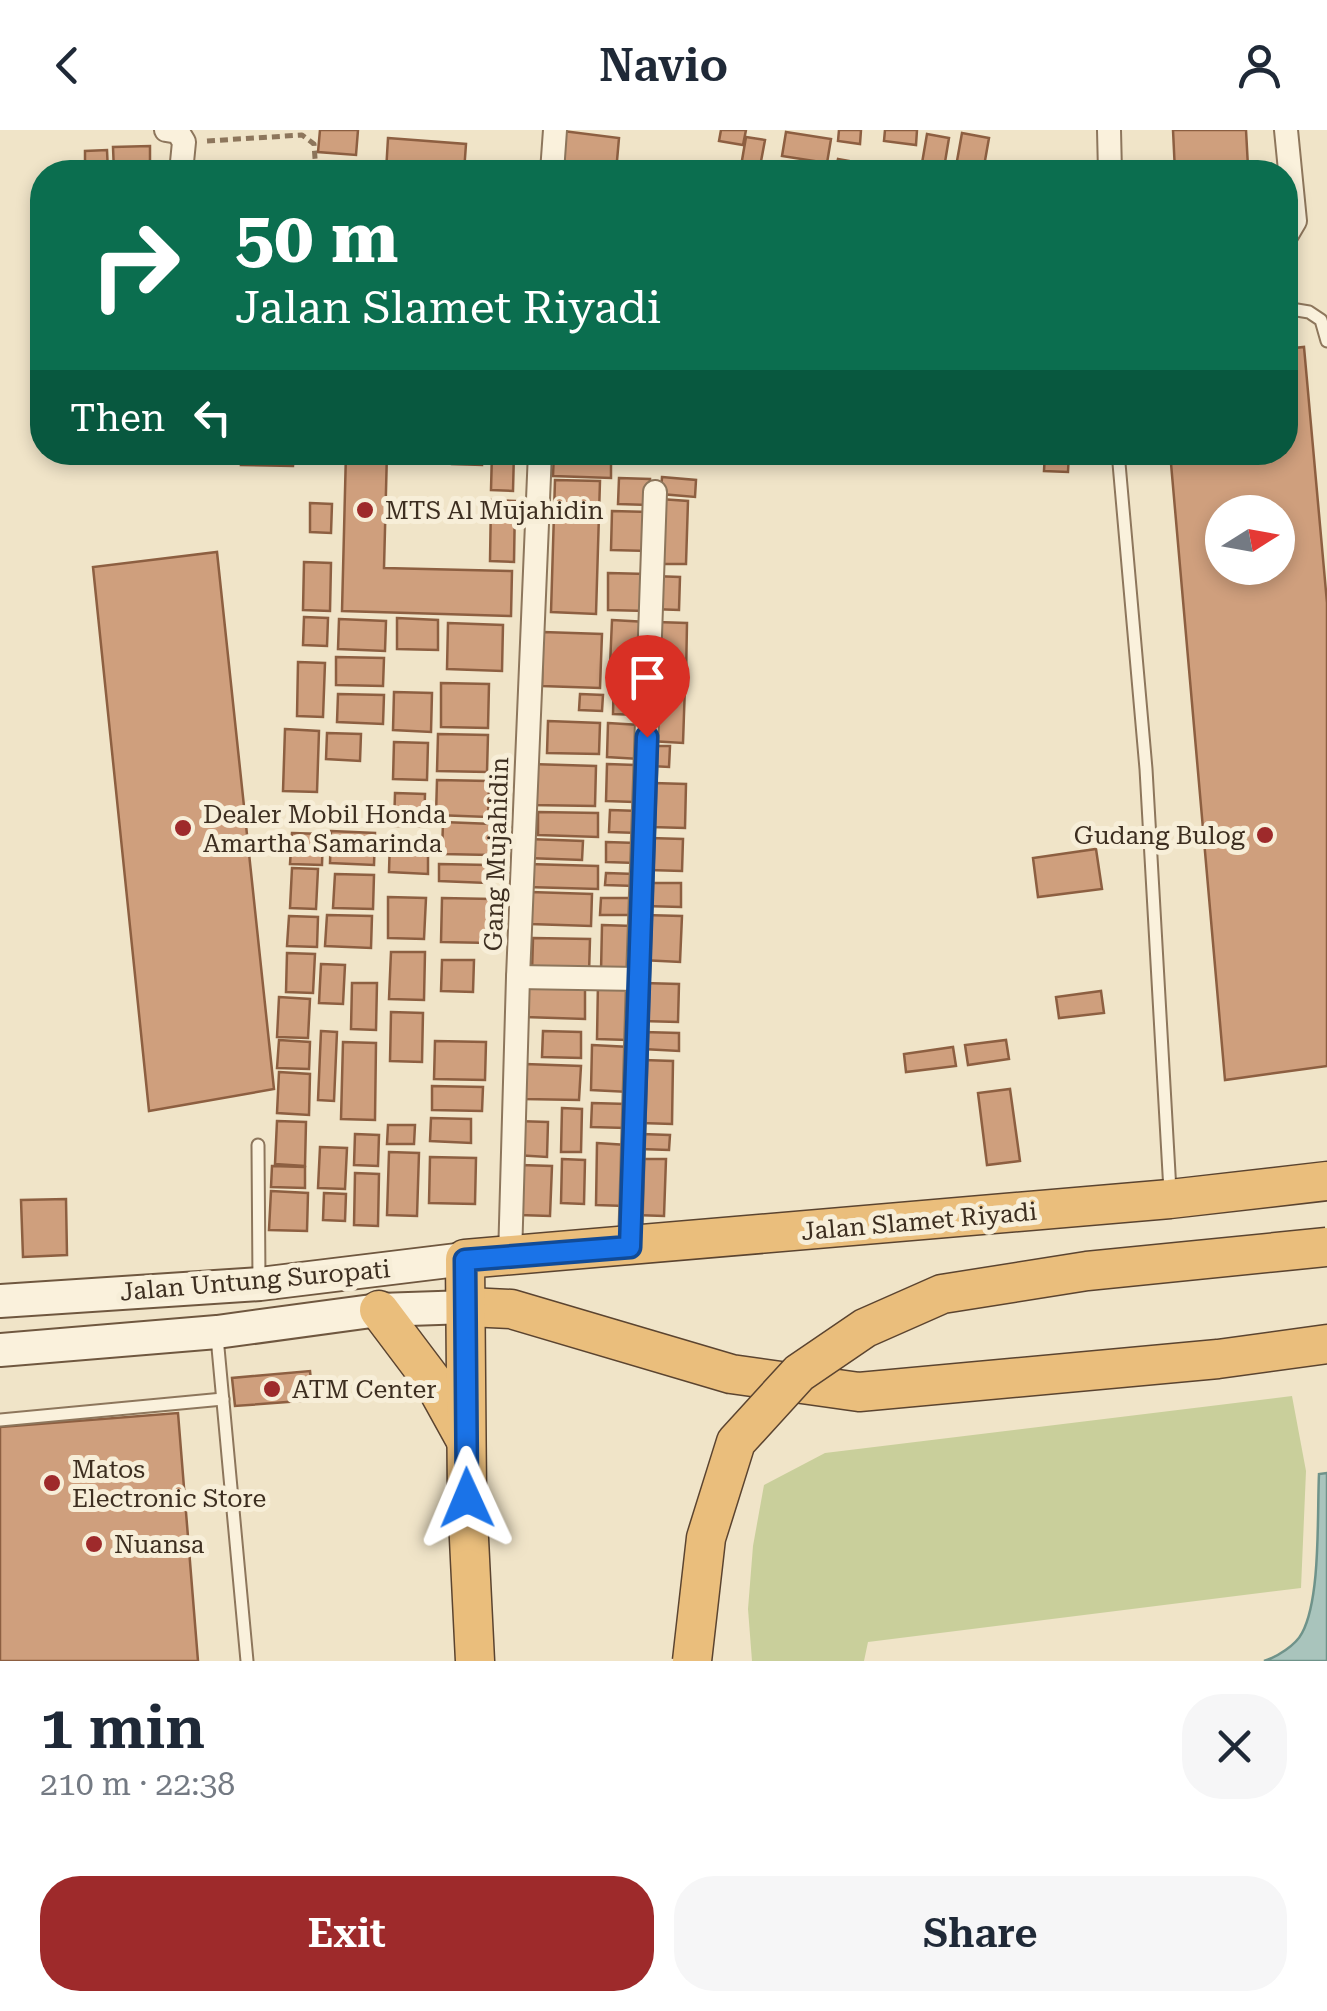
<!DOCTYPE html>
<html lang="en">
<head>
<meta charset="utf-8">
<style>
	:root { --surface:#fff; --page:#f6f6f7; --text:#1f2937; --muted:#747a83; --accent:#9e2a2b }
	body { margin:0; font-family:"Roboto Serif",serif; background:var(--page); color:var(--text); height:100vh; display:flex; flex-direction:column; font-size:38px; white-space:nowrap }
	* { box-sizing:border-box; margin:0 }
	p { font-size:32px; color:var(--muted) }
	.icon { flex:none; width:55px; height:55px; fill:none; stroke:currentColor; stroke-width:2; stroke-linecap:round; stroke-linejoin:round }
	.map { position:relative; height:1531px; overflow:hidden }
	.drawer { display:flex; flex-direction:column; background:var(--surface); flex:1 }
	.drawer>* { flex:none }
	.top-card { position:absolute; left:30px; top:30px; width:1268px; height:305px; border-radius:40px; box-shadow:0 5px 15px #0003; background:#0b6e4f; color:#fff; overflow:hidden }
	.needle { width:65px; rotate:79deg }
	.buttons { position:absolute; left:1205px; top:365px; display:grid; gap:20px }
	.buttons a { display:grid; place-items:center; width:90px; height:90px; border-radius:50%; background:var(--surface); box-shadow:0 5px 15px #0003; font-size:50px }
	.pin { position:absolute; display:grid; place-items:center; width:85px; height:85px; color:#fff; margin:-102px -42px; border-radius:50% 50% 50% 0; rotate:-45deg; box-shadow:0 0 10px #0007 }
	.pin .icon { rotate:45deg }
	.me { position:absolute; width:110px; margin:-55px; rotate:359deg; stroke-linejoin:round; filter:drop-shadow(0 0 8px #0008) }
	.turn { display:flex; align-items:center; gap:35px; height:210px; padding:0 40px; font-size:45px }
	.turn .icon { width:130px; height:130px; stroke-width:2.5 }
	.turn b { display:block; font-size:70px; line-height:85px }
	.then { display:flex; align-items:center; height:95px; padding:0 40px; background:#0003; gap:20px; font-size:38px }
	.round { display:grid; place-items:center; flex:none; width:105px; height:105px; border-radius:40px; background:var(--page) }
	.overview { display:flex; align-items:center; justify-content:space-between; height:170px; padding:0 40px }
	h1 { font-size:60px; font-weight:600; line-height:75px }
	.primary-button { display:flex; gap:20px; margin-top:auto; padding:20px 40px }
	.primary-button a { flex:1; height:115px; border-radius:40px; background:var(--accent); color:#fff; font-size:40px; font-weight:600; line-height:115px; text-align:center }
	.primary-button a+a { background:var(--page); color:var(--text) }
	header { display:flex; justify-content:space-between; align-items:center; height:130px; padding:0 40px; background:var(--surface); font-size:45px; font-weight:600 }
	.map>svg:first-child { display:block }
</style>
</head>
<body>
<header><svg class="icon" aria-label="back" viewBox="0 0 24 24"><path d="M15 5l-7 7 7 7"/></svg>Navio<svg class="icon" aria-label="person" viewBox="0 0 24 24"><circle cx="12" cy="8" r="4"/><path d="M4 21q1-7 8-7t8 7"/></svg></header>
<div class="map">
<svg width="1327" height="1531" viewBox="0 0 1327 1531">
	<rect width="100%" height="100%" fill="#f0e4c8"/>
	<polygon fill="#c9cf9b" points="1292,1266 1306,1341 1301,1458 868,1512 864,1531 752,1531 748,1479 753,1416 764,1355 825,1323"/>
	<path fill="#a9c4bc" stroke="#6f938a" stroke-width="2.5" d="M1327,1343v188h-63c13,-4 32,-16 38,-28 19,-35 15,-118 17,-159z"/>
	<g fill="#cf9f7d" stroke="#8d5f41" stroke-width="2.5" fill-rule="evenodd">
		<polygon points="320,0 358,0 356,25 318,22"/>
		<polygon points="721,0 746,0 743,15 719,11"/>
		<polygon points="839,0 861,0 860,14 838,11"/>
		<polygon points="885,0 917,0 916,15 884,11"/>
		<polygon points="1173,0 1246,0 1248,37 1175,42"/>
		<polygon points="563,1 619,8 616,42 559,42"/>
		<polygon points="786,2 831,9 827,33 782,26"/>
		<polygon points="962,3 989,8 983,42 955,42"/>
		<polygon points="927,4 949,8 944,38 922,33"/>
		<polygon points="746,7 765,10 759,42 740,42"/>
		<polygon points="388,8 466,14 464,42 386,42"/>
		<polygon points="150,16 150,42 114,42 113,17"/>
		<polygon points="107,20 108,42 85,42 85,21"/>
		<polygon points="838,29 882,37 881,42 835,42"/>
		<path d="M1304,217l23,256v463l-102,14 -55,-628h115v-103zM1222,382h56v56h-56z"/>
		<polygon points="242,322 294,322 293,336 241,335"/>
		<polygon points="346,322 387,322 384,438 512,441 511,486 342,481"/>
		<polygon points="452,322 482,322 482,335 452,334"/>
		<polygon points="492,322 514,322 513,361 491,360"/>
		<polygon points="554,322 611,322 611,348 553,346"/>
		<polygon points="1045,322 1069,322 1068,342 1044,341"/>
		<polygon points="662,347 696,350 695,367 661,364"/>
		<polygon points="619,348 650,349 649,375 618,374"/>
		<polygon points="555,350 600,351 596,484 551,482"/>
		<polygon points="660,369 688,371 686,434 659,434"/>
		<polygon points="491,370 515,371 514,432 490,431"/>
		<polygon points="310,373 332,374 331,403 310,402"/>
		<polygon points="612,381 650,382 649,421 611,420"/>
		<polygon points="217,422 274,959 149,981 93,437"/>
		<polygon points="304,432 331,433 330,481 303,480"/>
		<polygon points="608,443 647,444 646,481 608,480"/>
		<polygon points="653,446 680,447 679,480 652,479"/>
		<polygon points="304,487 328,488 327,516 303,515"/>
		<polygon points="397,488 438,490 438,520 397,519"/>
		<polygon points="339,489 386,491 385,521 338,519"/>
		<polygon points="612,490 647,492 645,537 610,536"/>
		<polygon points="656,492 687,493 686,548 655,547"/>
		<polygon points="448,493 503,495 502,541 447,539"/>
		<polygon points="543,502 602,504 600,558 542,556"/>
		<polygon points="336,527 384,528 383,556 336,555"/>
		<polygon points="298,532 325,533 323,587 297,586"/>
		<polygon points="614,542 642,542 640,585 613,584"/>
		<polygon points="441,553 489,554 488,598 441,597"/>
		<polygon points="651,553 685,555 683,613 650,611"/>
		<polygon points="394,562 432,563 431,602 393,600"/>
		<polygon points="338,564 384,565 383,594 337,592"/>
		<polygon points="580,564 603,565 602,581 579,580"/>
		<polygon points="548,591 600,593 599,624 547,623"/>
		<polygon points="608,593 640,595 639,629 607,627"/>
		<polygon points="285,599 319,601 317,662 283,661"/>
		<polygon points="327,603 361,604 360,631 326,629"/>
		<polygon points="438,604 488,605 487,642 437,641"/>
		<polygon points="394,612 428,613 427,650 393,649"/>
		<polygon points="652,616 670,616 669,637 651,636"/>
		<polygon points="531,634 596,636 595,676 530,675"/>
		<polygon points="607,634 635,635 634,672 606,671"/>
		<polygon points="437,650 489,651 488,687 436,685"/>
		<polygon points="653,653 686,654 685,698 652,697"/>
		<polygon points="395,663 425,664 424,696 394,696"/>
		<polygon points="610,680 639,681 638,703 609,702"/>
		<polygon points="538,682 598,683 598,707 538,705"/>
		<polygon points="443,692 492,694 491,725 442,724"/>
		<polygon points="331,701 375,703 374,735 330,733"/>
		<polygon points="292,703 323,704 322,735 290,734"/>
		<polygon points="390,708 428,709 428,744 389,742"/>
		<polygon points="650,708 683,709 682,741 649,740"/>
		<polygon points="528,709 583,711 582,730 527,728"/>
		<polygon points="606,712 637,713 636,733 606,732"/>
		<polygon points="1096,719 1102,759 1038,767 1033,728"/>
		<polygon points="439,734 488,735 487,753 439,751"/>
		<polygon points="528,734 598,736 598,759 527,757"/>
		<polygon points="292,738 318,739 316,779 290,778"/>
		<polygon points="606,743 635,744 635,756 605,755"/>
		<polygon points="335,744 374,745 373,779 333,778"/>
		<polygon points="644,753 681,753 681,777 644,776"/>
		<polygon points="530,762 592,764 591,796 530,794"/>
		<polygon points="388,767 426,768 424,809 388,808"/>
		<polygon points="442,768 492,769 491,813 441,812"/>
		<polygon points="601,768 632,768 632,785 600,785"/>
		<polygon points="327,785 372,786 371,818 325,816"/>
		<polygon points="644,785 682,786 680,832 642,830"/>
		<polygon points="289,786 318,787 317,817 287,816"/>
		<polygon points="602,795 633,796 632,843 601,842"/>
		<polygon points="533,808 590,809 589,844 532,842"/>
		<polygon points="391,822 425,822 424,870 389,869"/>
		<polygon points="287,823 315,824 313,863 286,862"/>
		<polygon points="442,830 474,830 473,862 441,861"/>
		<polygon points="321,834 345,835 343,874 319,873"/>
		<polygon points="598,852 630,853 628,910 597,909"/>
		<polygon points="352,853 377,853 376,900 351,899"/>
		<polygon points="643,853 679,854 678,892 642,891"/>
		<polygon points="526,854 585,856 585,889 525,887"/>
		<polygon points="1101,861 1104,883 1059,888 1056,867"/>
		<polygon points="279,867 310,869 308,908 277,907"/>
		<polygon points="391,882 423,883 422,932 390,931"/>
		<polygon points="321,901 337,902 334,971 318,970"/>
		<polygon points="543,901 581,902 581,928 542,927"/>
		<polygon points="643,902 679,903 679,921 643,919"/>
		<polygon points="279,910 310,912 309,939 277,938"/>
		<polygon points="1006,910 1009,929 968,935 965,915"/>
		<polygon points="435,911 486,912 485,950 434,949"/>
		<polygon points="343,912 376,913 375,990 341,989"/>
		<polygon points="592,915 630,917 629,962 591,960"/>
		<polygon points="953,917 956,936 906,942 904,924"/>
		<polygon points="643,930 673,931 672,994 641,993"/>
		<polygon points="525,934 581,936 579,970 524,969"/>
		<polygon points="279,942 310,944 309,985 277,983"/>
		<polygon points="432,956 483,957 482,981 432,980"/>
		<polygon points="1010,959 1020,1031 987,1035 978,963"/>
		<polygon points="592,973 627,974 626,998 591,997"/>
		<polygon points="562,978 582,979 581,1022 561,1022"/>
		<polygon points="431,988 471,989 471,1013 430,1011"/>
		<polygon points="277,991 306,992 305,1036 275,1034"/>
		<polygon points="516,991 548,992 547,1027 515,1025"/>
		<polygon points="388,995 415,995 414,1014 387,1014"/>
		<polygon points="355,1004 379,1005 378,1036 354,1035"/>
		<polygon points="641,1004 670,1005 669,1020 640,1019"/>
		<polygon points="597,1013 627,1015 625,1076 596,1075"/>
		<polygon points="320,1017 347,1018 345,1059 318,1058"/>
		<polygon points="389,1022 419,1023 417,1086 387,1085"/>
		<polygon points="430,1027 476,1028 475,1074 429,1073"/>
		<polygon points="562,1029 585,1030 584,1074 561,1073"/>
		<polygon points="636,1029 666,1029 664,1086 635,1085"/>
		<polygon points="520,1035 552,1036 550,1086 519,1085"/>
		<polygon points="272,1036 305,1037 305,1058 271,1057"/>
		<polygon points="355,1043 379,1044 378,1096 354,1095"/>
		<polygon points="271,1061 308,1063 307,1101 269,1100"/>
		<polygon points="324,1063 346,1064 345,1091 323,1090"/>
		<polygon points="66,1069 67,1125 23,1127 21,1070"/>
		<polygon points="310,1241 313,1270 235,1276 232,1248"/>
		<polygon points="178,1283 198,1531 0,1531 0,1297"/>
	</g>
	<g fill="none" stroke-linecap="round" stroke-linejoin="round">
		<g stroke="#8d765c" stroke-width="15">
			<g id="service">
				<polyline points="1285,178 1309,182 1321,190 1327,211"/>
				<polyline points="1118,322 1146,639 1170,1061"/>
				<polyline points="258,1015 259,1151"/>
				<polyline points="217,1207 247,1531"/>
				<polyline points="0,1290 223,1269"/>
			</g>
		</g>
		<g stroke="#8d765c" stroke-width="26">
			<g id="minor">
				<polyline points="166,0 178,2 184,12 181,42"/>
				<polyline points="1109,0 1110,42"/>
				<polyline points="552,42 555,0"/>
				<polyline points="1285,108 1295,91 1286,0"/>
				<polyline points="518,847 638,849 630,1117"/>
				<polyline points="638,849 655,362"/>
				<polyline points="510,1128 518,847 540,322"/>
			</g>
		</g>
		<g stroke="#6f573f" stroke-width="36">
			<g id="secondary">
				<polyline points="0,1171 260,1154 465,1129"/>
				<polyline points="0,1220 217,1202 379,1180 468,1177"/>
			</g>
		</g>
		<g stroke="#5b4430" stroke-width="41">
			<g id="trunk">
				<polyline points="468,1177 511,1179 731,1244 859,1262 1218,1229 1327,1214"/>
				<polyline points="379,1180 434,1253 465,1309"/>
				<polyline points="475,1531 467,1368 465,1129 1170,1069 1327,1051"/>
			</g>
		</g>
		<polyline stroke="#8d765c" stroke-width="5" stroke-dasharray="8 5" stroke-linecap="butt" points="207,11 302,5 314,14 316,42"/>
		<use href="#service" stroke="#faf1dc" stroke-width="11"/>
		<use href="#minor" stroke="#faf1dc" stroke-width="22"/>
		<use href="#secondary" stroke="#faf1dc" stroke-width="32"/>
		<use href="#trunk" stroke="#eabe7c" stroke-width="38"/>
		<g stroke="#5b4430" stroke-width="41" stroke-linecap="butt">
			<polyline id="trunk-bridge" points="692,1531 706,1408 736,1312 799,1243 865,1198 942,1164 1087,1141 1327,1117"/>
		</g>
		<use href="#trunk-bridge" stroke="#eabe7c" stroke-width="38"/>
	</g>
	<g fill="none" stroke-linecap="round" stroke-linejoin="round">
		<g stroke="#114b97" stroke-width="25">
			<polyline id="route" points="467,1368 465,1130 630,1117 647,607"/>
		</g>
		<use href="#route" stroke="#1a73e8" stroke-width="18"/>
	</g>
	<g fill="#9e2a2b" stroke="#f7eed8" stroke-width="4">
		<circle cx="365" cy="380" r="10"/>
		<circle cx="183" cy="698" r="10"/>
		<circle cx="1265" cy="705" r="10"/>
		<circle cx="272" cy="1259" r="10"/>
		<circle cx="52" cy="1353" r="10"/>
		<circle cx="94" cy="1414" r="10"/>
	</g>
	<g text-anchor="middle" stroke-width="10" stroke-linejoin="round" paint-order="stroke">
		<g font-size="25" fill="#3d2e20" stroke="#f7eed8" text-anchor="start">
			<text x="385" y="389">MTS Al Mujahidin</text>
			<text x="203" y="693">Dealer Mobil Honda<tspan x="203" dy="29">Amartha Samarinda</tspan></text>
			<text x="1245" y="714" text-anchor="end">Gudang Bulog</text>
			<text x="292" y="1268">ATM Center</text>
			<text x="72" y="1348">Matos<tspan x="72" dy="29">Electronic Store</tspan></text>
			<text x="114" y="1423">Nuansa</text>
		</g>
		<g font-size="25" fill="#3d2e20" stroke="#f7eed8">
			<text transform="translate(496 724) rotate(-88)" y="9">Gang Mujahidin</text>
			<text transform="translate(919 1091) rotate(-5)" y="9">Jalan Slamet Riyadi</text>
			<text transform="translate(255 1150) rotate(-5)" y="9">Jalan Untung Suropati</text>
		</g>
	</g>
</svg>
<div class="buttons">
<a><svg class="needle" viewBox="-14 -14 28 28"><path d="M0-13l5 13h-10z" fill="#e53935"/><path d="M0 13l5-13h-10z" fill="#747a83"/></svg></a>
</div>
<div class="pin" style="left:647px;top:607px;background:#d93025"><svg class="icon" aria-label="arrive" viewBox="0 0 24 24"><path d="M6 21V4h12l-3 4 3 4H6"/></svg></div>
<svg class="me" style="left:467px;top:1368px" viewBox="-20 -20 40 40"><path d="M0-17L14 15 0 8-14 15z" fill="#1a73e8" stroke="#fff" stroke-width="4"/></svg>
<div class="top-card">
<div class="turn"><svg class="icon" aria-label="right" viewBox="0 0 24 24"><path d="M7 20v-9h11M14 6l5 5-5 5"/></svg><div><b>50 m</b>Jalan Slamet Riyadi</div></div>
<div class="then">Then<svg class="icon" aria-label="left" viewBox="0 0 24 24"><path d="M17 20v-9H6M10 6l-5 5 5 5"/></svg></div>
</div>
</div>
<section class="drawer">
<div class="overview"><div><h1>1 min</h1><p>210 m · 22:38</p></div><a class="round"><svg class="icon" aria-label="close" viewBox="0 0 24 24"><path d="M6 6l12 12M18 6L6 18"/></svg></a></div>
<div class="primary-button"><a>Exit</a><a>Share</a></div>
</section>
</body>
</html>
